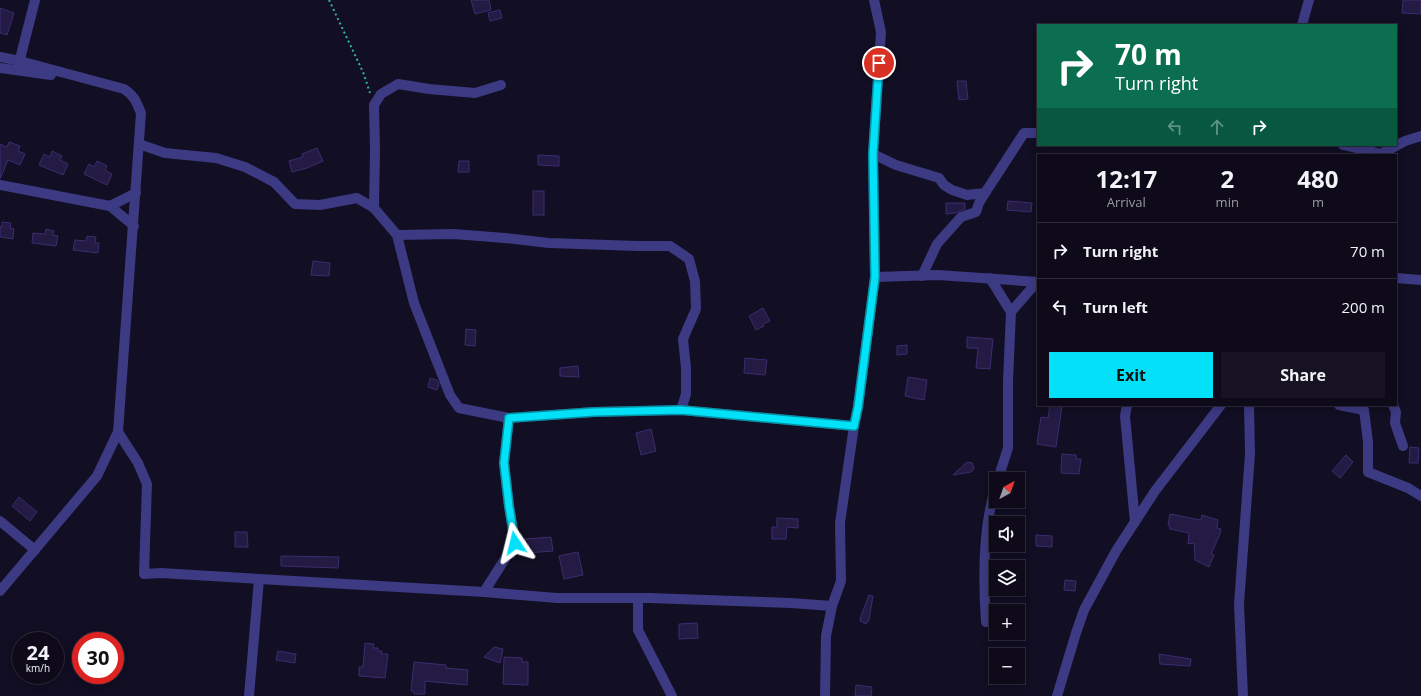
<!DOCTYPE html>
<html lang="en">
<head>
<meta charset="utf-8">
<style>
	:root { --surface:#0e0a1a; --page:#171323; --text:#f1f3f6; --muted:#9b9aa2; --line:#2e2b39; --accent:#03e1f9 }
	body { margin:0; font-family:"Open Sans",sans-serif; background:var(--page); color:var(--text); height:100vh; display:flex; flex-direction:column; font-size:15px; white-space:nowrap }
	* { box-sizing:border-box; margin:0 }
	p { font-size:13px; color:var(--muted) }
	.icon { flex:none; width:22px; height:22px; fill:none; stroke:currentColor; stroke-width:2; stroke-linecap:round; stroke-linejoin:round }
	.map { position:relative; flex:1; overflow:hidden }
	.drawer { position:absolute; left:1037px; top:154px; width:360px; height:252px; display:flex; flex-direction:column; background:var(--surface); border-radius:0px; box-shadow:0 2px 10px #0003,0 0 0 1px var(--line) }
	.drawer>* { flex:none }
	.top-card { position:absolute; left:1037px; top:24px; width:360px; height:122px; border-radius:0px; box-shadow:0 2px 10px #0003,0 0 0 1px var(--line); background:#0b6e4f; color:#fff; overflow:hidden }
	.needle { width:26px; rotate:40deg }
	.tools { position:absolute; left:989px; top:472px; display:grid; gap:8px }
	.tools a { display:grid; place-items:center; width:36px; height:36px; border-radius:0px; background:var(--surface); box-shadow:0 2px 10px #0003,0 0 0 1px var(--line); font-size:20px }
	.speed { position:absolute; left:12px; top:632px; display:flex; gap:8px; font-size:20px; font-weight:700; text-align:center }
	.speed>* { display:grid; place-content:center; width:52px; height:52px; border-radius:50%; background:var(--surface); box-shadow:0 2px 10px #0003,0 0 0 1px var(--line); line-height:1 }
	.speed small { font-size:10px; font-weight:400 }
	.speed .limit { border:6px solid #d22; background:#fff; color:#111 }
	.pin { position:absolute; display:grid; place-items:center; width:34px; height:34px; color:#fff; margin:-17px; border:2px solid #fff; border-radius:50%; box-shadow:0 1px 4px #0007 }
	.me { position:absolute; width:44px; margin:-22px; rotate:350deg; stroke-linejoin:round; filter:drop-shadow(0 0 3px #0008) }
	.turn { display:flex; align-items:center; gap:14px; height:84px; padding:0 12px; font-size:18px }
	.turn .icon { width:52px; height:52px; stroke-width:2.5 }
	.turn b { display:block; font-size:28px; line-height:34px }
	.lanes { display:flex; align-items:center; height:38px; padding:0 12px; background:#0003; justify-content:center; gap:20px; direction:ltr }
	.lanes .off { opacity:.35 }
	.eta { display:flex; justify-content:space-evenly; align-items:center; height:68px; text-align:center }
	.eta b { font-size:24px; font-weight:700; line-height:28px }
	.button { display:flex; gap:8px; margin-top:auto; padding:8px 12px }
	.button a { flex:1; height:46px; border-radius:0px; background:var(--accent); color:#111; font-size:16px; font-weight:700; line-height:46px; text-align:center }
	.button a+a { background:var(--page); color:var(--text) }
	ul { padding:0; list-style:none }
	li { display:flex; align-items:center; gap:12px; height:56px; padding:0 12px; border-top:1px solid var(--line) }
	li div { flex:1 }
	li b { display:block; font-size:15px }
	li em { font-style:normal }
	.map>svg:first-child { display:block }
</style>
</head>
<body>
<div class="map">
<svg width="1421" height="696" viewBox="0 0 1421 696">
	<rect width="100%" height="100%" fill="#120e23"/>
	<g fill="#231b44" stroke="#3a2d70">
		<polygon points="471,0 489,0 491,10 475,14"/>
		<polygon points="1403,0 1421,0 1421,14 1402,13"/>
		<polygon points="0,8 14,13 7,35 0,33"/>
		<polygon points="500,10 502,18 490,21 488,13"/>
		<polygon points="957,81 966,81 968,99 959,100"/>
		<polygon points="9,142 20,146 18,151 25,154 20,165 8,160 0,179 0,144 7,147"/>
		<polygon points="317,148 323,161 307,168 292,172 289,161 303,157 302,154"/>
		<polygon points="52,151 62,156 60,160 68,164 63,175 39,165 44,154 50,157"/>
		<polygon points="538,155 559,156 559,166 538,165"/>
		<polygon points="97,161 107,166 105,170 112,174 107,185 84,174 89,164 94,167"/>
		<polygon points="459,161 469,161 469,172 458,172"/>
		<rect x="533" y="191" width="11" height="24"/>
		<polygon points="1008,201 1032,203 1031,212 1007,210"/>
		<polygon points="946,203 965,203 965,209 955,213 946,214"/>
		<polygon points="2,222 11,223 10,228 14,229 13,239 0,237 0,227 2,227"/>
		<polygon points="46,229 54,231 53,235 58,236 56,246 32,243 33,233 45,234"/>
		<polygon points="87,236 96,237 95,243 99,243 98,253 73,250 75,240 86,241"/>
		<polygon points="313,261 330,263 329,276 311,275"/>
		<polygon points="763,308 770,321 763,324 764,326 756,330 749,316"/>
		<polygon points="466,329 476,330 475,346 465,345"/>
		<polygon points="967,337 993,339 990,369 976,368 978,348 967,348"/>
		<polygon points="907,345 907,354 897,355 897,346"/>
		<polygon points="745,358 767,360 765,375 744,373"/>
		<polygon points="578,366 579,377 560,376 560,368"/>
		<polygon points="908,377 927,380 924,400 905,396"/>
		<polygon points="430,378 437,380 439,384 437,390 428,387"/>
		<polygon points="1050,405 1062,406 1056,447 1037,444 1041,417 1048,418"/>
		<polygon points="651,429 656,451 641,455 636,433"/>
		<polygon points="1410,447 1419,448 1418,463 1409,463"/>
		<polygon points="1062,454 1076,455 1076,459 1081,459 1079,474 1061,473"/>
		<polygon points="1346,455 1353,462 1340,478 1332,471"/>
		<polygon points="967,462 972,463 974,468 973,470 971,472 953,475"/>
		<polygon points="19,497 37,512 30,521 12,506"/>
		<polygon points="1170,514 1201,520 1202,515 1218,520 1217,528 1221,529 1220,534 1211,554 1214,555 1209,567 1195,560 1194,543 1188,544 1189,533 1170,529 1170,526 1168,525"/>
		<polygon points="777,518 798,519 798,528 787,527 786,539 772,539 772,527 777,527"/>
		<polygon points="235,532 247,532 248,547 235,547"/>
		<polygon points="1036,535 1052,536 1052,547 1036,546"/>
		<polygon points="551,537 553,551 527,553 525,539"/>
		<polygon points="578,552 583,575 564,579 559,556"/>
		<polygon points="281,556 339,557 338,568 281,566"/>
		<polygon points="1065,580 1076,581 1075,591 1064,590"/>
		<polygon points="869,595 873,596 869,620 866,624 860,621 861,616"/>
		<polygon points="697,623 698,638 679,639 679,624"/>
		<polygon points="365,643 374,644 373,648 378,648 378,651 382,651 381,654 388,654 385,678 359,676 359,667 363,667"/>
		<polygon points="494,647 503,649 500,663 484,657"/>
		<polygon points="278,651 296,654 295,663 276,660"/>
		<polygon points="1159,654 1191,659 1190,666 1160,664"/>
		<polygon points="504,657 522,658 522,662 528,662 528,685 503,684"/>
		<polygon points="414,662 446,665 446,668 468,670 467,685 425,681 425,694 414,694 414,691 411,691"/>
		<polygon points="856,685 872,687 871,696 855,696"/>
	</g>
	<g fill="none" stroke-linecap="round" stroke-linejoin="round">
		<polyline stroke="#30b4ab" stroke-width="2" stroke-dasharray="2 3" stroke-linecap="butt" points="329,0 363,72 370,93"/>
		<g stroke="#3c3a82" stroke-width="10">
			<polyline points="874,0 881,32 873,154 875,277"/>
			<polyline points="1302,25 1309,0"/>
			<path d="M0,57l20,4 104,28c10,6 13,14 17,24l-23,319 -21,44 -97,115"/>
			<polyline points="18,67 35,0"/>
			<polyline points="0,68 51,75"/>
			<polyline points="139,144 165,153 216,158 245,167 274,182 295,204 320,205 357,198 374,208 397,235 414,303 450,395 459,408 509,418 594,412 681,410 854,426 858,407 875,277 938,275 1038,282"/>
			<polyline points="1343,145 1382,154"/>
			<polyline points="873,154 896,165 939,178 944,185 952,190 967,195 985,193 1024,133 1038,133"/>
			<polyline points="1379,155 1405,141 1421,136"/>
			<polyline points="0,185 110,206 134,226"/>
			<polyline points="110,206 136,193"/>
			<polyline points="374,208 375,150 374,105 381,94 398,84 429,89 475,93 501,85"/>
			<polyline points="397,235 453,234 505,238 549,243 638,246 670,246 689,259 695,281 696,309 683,339 686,368 686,394 681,410"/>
			<polyline points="922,276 937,244 961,217 976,212 979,203 985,193"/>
			<polyline points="990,278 1011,312 1008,381 1008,448 998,479"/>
			<polyline points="1396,278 1421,280"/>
			<polyline points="1011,312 1037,282"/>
			<polyline points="1127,405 1125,416 1135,522"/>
			<polyline points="1339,405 1364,410 1368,442 1368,472 1408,488 1421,496"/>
			<polyline points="1393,405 1396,412 1395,423 1403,446"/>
			<polyline points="509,418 504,463 509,506 515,543 484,592 557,598 649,598 791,603 832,606 841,581 840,523 854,426"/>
			<polyline points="118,432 138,463 147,484 144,574 161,573 259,579 249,696"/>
			<polyline points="0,521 35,550"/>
			<polyline points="259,579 484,592"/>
			<polyline points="638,598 638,630 672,696"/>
			<path d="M986,622c-3,-42 -3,-96 10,-136"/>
			<polyline points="825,696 826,636 832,606"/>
			<polyline points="1057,696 1076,633 1084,610 1116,551 1155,491 1221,405"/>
			<polyline points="1243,696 1239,604 1250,454 1249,405"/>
		</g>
	</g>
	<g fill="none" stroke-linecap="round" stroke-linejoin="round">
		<g stroke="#0292a2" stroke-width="10">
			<polyline id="route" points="515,543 509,506 504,463 509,418 594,412 681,410 854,426 858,407 875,277 873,154 879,63"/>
		</g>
		<use href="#route" stroke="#03e1f9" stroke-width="7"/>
	</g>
</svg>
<div class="tools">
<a><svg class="needle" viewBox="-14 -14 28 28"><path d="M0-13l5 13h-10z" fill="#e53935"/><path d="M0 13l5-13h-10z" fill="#9b9aa2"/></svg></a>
<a><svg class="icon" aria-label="sound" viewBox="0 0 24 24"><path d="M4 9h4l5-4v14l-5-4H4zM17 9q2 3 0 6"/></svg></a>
<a><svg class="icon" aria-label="layers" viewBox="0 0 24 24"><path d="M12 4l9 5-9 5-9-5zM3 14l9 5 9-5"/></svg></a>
<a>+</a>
<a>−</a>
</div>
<div class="speed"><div>24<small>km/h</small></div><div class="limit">30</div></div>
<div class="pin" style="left:879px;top:63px;background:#d93025"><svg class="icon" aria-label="arrive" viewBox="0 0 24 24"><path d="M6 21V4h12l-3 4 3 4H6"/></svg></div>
<svg class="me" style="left:515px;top:543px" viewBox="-20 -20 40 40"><path d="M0-17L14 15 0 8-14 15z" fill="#03e1f9" stroke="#fff" stroke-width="4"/></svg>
<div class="top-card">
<div class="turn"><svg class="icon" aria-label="right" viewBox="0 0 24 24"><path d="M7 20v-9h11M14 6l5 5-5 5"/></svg><div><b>70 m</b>Turn right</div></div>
<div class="lanes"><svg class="icon off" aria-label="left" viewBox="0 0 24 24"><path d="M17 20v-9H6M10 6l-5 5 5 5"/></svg><svg class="icon off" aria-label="ahead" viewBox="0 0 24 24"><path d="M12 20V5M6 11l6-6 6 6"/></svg><svg class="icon" aria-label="right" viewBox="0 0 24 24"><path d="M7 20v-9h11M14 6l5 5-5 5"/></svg></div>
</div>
<section class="drawer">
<div class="eta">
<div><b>12:17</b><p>Arrival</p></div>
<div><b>2</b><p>min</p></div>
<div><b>480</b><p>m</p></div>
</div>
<ul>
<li><svg class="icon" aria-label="right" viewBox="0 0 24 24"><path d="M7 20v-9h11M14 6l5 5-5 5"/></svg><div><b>Turn right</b></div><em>70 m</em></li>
<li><svg class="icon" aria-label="left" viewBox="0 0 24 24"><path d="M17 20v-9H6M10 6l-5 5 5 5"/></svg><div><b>Turn left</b></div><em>200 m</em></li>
</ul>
<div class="button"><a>Exit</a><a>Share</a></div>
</section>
</div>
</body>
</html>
